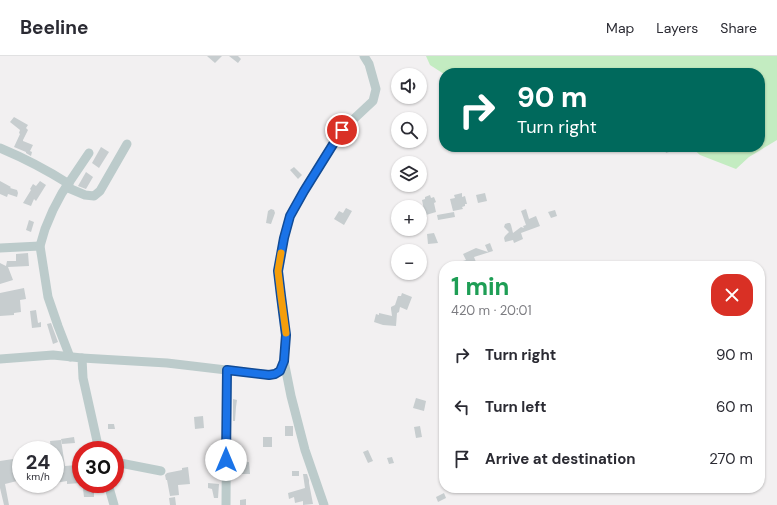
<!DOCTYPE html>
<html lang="en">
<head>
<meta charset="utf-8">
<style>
	:root { --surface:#fff; --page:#f2f2f3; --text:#2b2b33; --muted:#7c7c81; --line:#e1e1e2 }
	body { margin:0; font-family:"DM Sans",sans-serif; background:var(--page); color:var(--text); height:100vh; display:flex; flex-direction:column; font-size:15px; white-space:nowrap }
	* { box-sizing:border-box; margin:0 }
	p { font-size:13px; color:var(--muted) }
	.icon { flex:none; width:22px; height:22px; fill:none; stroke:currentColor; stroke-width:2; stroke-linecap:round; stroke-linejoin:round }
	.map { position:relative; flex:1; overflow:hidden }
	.panel { position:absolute; left:439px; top:205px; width:326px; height:232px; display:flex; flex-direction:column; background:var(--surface); border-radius:16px; box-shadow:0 1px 3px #0004 }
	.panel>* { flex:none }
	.hud { position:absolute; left:439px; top:12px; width:326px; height:84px; border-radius:16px; box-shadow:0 1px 3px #0004; background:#00695c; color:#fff; overflow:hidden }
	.fabs { position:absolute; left:391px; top:12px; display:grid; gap:8px }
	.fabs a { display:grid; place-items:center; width:36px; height:36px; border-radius:50%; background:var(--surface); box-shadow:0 1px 3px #0004; font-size:20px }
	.speed { position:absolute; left:12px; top:385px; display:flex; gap:8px; font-size:20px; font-weight:700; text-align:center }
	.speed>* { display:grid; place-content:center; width:52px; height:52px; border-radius:50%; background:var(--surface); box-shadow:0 1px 3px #0004; line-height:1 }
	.speed small { font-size:10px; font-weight:400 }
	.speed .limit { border:6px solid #d22; background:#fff; color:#111 }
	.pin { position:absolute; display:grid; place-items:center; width:34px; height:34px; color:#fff; margin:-17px; border:2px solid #fff; border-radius:50%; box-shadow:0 1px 4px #0007 }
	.me { position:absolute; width:44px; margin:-22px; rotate:0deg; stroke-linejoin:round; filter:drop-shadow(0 0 3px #0008) }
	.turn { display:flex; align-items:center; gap:14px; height:84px; padding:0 12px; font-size:18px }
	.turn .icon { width:52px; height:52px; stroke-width:2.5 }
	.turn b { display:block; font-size:28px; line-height:34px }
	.round { display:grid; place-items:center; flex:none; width:42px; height:42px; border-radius:16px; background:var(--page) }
	.head { display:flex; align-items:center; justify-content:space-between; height:68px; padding:0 12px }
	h1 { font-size:24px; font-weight:700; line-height:30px; color:#1e9e55 }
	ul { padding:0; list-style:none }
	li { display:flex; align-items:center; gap:12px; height:52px; padding:0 12px }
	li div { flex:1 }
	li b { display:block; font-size:15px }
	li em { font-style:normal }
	header { display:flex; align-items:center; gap:24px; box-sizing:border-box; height:56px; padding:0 20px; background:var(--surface); border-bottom:1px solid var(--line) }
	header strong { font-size:19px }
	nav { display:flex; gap:22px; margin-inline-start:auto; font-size:14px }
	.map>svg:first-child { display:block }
</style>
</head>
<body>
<header>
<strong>Beeline</strong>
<nav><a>Map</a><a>Layers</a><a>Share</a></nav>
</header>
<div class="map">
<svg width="777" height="449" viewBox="0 0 777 449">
	<rect width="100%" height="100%" fill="#f2f0f1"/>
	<polygon fill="#c3ecc1" points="426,0 777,0 777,84 749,101 736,113 700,99 691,91 760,91 760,17 444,17 444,18 430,9"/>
	<g fill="#c7cdcf">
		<polygon points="207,0 222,0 215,7"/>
		<polygon points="229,0 238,0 241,3 238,7"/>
		<polygon points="14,61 28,69 26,72 28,74 23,84 23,85 33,89 30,95 32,96 31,100 26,97 26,96 14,91 20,78 19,77 20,74 10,66"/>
		<polygon points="101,91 109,96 99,112 92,107"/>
		<polygon points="664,91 671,91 672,95 666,97"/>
		<polygon points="294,111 302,119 298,123 290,114"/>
		<polygon points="86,116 93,121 86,133 78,130"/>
		<polygon points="0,125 11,131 10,132 17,134 18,137 17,141 8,138 7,141 0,138"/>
		<polygon points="40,125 46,129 36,145 34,143 31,150 23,147 31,134 30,133 33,128 36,130"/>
		<polygon points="462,137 462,141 465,140 467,148 465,148 465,150 462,151 463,153 453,155 450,143 455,142 454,139"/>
		<polygon points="485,137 487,145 478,147 476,139"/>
		<polygon points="430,139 431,142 434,141 436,146 434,147 436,156 426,159 427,161 422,163 420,157 420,155 424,154 422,144 425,143 425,141"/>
		<polygon points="346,152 352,155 344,169 334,163 339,155 343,157"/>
		<polygon points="271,153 274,154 275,157 271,168 266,167 268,155"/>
		<polygon points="526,153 529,163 536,160 540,170 521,177 523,183 514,187 513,184 505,186 504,182 505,180 509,176 504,171 505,168 508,167 510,167 511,169 513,177 521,171 524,172 523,170 526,169 521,155"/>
		<polygon points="555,154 557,160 551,162 548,156"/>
		<polygon points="454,156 455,161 438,164 437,159"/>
		<polygon points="29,164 34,166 31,176 26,174"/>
		<polygon points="434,177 438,187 428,188 427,178"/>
		<polygon points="490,187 493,195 474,201 476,206 466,210 463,205 466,204 463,198 476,192 488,196 485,189"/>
		<polygon points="28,197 29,210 8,211 13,224 0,228 0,207 6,210 7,205 16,205 16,198"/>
		<polygon points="24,232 26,243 20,244 21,256 14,257 14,259 0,260 0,237"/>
		<polygon points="402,237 412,241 407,254 400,251 399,256 397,257 396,270 383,269 374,266 376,258 379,259 379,257 392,260 391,253 391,251 395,249 398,240 401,240"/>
		<polygon points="36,254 38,267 41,266 41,271 32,272 30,255"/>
		<polygon points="51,267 58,286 53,288 47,268"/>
		<polygon points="416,342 426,345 424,355 413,352"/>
		<polygon points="233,343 237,344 236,351 235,365 233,365"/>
		<polygon points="203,360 204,372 195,373 194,361"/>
		<polygon points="108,368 114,368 115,373 108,373"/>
		<rect x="285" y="370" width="8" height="10"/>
		<polygon points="420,370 422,381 416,382 414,371"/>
		<polygon points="74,381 75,387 62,388 61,383"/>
		<rect x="263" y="381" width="9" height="10"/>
		<polygon points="61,384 65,410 77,409 78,422 81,421 81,427 67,428 67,425 55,427 55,394 51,394 50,385"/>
		<rect x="214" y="394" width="6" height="8"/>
		<polygon points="368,394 373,405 368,407 363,396"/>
		<polygon points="392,401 394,407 389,408 387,402"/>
		<polygon points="13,403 16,419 21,418 21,424 5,428 9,449 4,449 0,432 0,405"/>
		<polygon points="249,406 250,418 240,418 240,407"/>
		<polygon points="188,411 190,428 178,429 179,439 170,440 167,424 166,424 165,419 167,417 182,414 182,412"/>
		<rect x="292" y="415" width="7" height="5"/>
		<polygon points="303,418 307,418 309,424 309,427 313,448 303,449 303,445 295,447 294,441 289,443 288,437 305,432"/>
		<polygon points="208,427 219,428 218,442 214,442 212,433 208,432"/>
		<polygon points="94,432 94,441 84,441 83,433"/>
		<polygon points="444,437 446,442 438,446 436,441"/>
		<polygon points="175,441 176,449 170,449 169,442"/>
		<polygon points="246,443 246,449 240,449 240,444"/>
	</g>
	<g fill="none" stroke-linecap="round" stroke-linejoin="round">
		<g stroke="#bccbcb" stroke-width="9">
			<path d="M0,92c24,10 47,22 69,36"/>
			<polyline points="66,131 85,139 94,140 100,135 127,88"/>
			<polyline points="0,192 40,190"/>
			<polyline points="70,301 58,270 48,241 40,190 45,173 53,154 62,137 89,97"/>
			<polyline points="82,302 167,307 269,319 275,318 280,315 284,305 286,279 281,240 278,215 284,182 290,160 304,135 342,74 373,45 376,33 369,8 364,0"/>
			<polyline points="0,303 53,299 82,302 83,322 99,394"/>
			<polyline points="284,305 291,340 305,394 324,449"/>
			<polyline points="115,406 161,415"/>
			<polyline points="108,428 114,449"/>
			<polyline points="226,449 227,314"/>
		</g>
	</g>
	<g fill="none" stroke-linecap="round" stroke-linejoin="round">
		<g stroke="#114b97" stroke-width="10">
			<polyline id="route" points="226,404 227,314 269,319 275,318 280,315 284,305 286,279 281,240 278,215 284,182 290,160 304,135 342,74"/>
		</g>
		<use href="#route" stroke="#1a73e8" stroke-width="7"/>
		<polyline stroke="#f59e0b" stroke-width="7" points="281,197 278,215 281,240 286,277"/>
	</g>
</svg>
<div class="fabs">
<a><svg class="icon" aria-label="sound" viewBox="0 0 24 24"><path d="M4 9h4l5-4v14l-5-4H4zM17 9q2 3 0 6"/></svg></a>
<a><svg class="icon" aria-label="search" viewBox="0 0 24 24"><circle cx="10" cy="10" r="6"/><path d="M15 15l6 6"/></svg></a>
<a><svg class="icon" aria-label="layers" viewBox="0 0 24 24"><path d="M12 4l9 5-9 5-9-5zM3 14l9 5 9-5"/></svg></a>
<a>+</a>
<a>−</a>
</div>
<div class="speed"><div>24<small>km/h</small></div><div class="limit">30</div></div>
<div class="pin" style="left:342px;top:74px;background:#d93025"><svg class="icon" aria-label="arrive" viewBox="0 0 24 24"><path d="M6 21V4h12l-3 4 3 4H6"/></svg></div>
<svg class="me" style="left:226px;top:404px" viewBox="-20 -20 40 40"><circle r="19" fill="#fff"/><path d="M0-13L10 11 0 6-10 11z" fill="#1a73e8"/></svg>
<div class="hud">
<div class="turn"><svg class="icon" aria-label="right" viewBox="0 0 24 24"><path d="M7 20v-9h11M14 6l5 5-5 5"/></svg><div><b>90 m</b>Turn right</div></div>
</div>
<section class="panel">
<div class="head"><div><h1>1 min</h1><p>420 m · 20:01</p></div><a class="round" style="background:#d93025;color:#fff"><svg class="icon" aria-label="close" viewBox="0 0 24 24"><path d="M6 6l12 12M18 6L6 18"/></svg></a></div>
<ul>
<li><svg class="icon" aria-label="right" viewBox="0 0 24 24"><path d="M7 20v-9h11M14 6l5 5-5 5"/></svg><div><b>Turn right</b></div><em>90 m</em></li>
<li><svg class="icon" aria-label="left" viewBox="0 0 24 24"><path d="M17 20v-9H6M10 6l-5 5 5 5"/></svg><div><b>Turn left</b></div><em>60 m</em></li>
<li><svg class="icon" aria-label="arrive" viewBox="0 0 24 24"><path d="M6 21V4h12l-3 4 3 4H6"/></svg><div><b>Arrive at destination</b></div><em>270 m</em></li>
</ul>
</section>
</div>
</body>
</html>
